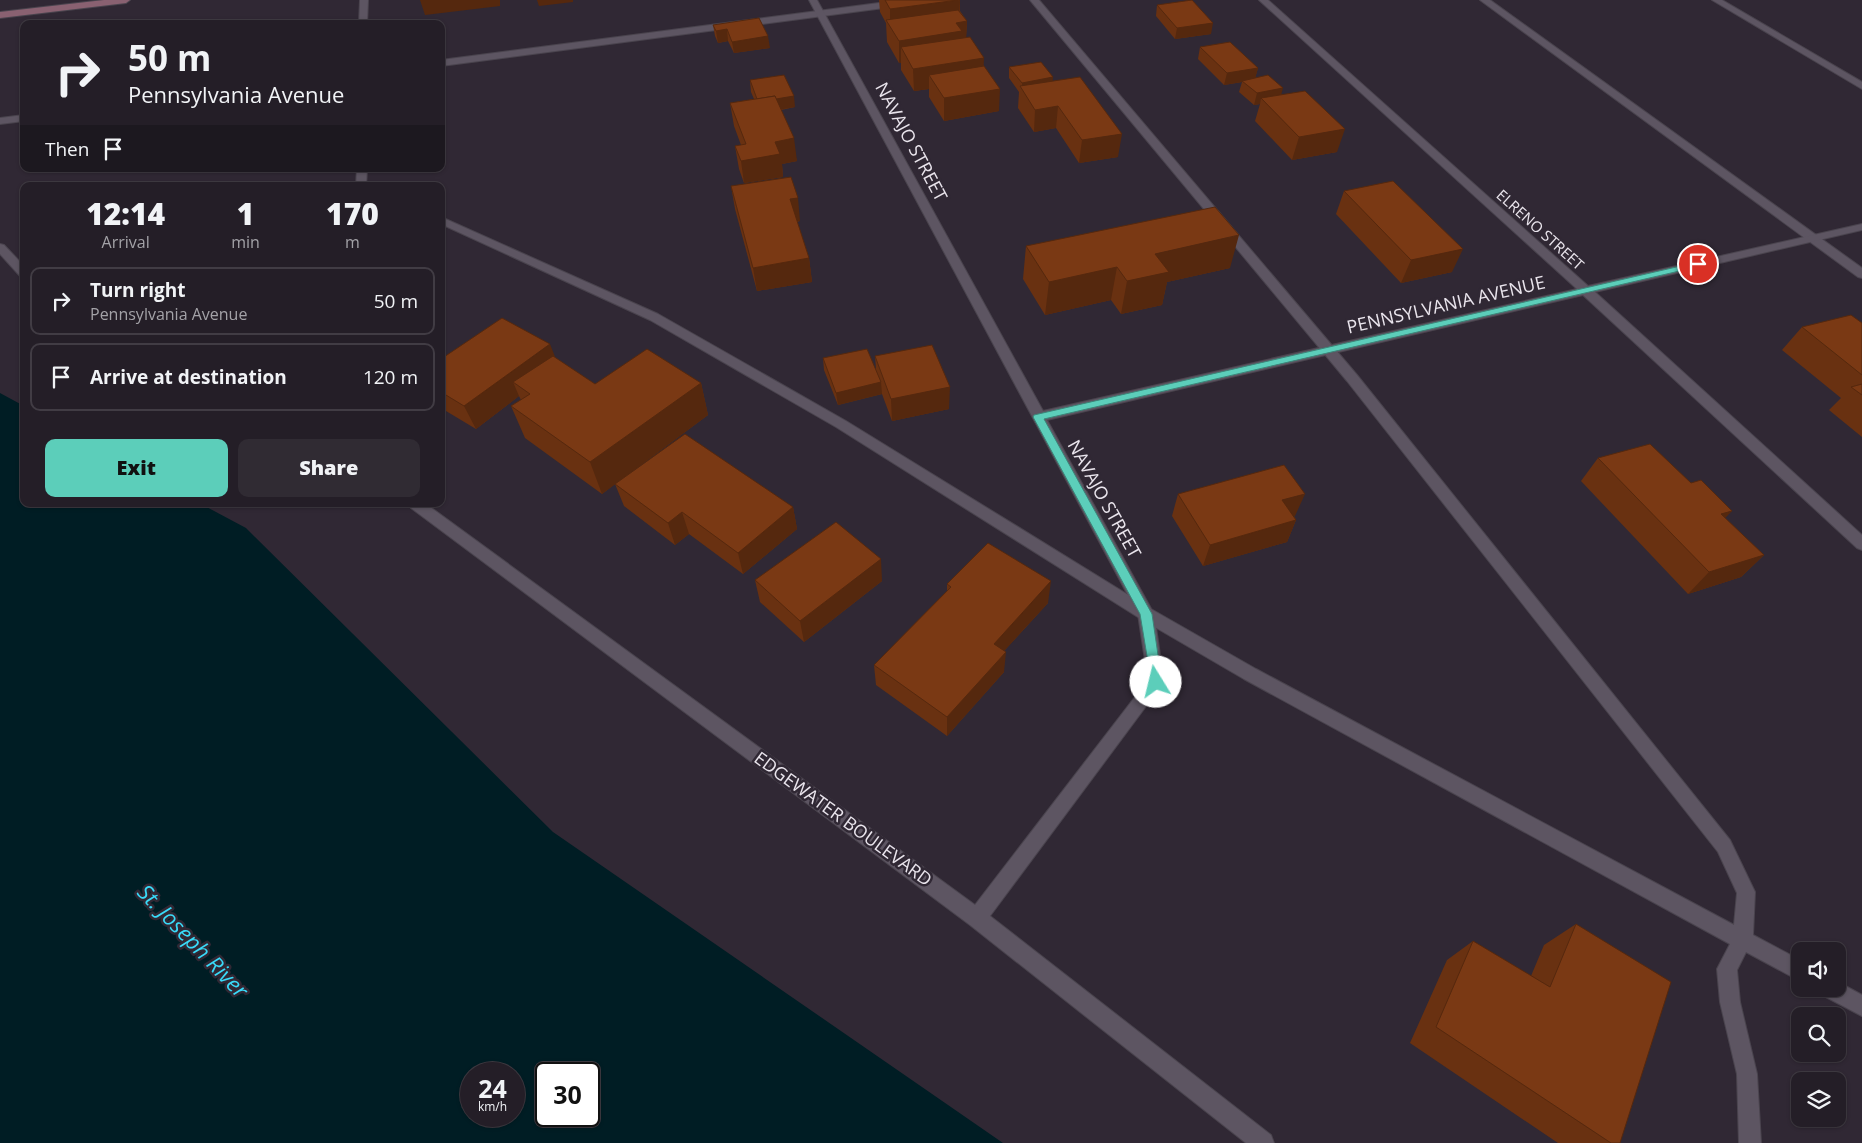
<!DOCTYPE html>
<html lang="en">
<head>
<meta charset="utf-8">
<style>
	:root { --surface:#241e27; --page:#302b33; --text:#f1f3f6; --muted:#a3a2a7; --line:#413c44; --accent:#5cceba }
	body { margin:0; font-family:"Open Sans",sans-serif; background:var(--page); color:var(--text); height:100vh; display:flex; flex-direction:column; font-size:19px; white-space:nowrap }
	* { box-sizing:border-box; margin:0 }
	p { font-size:16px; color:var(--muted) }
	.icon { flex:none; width:28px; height:28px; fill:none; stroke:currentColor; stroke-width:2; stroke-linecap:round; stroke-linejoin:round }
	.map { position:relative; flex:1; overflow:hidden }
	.sheet { position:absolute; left:20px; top:182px; width:425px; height:325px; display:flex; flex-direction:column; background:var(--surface); border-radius:10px; box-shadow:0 1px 4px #0004,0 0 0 1px var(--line) }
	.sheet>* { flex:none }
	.top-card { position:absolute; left:20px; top:20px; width:425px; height:152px; border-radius:10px; box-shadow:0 1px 4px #0004,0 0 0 1px var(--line); background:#241e27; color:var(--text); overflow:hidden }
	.fabs { position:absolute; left:1791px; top:942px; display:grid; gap:10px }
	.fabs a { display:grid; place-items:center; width:55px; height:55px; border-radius:10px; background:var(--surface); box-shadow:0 1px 4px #0004,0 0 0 1px var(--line); font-size:25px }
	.speed { position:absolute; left:460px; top:1062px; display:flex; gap:10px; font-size:25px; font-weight:700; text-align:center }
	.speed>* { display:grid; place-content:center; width:65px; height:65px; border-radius:50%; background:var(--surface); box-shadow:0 1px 4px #0004,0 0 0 1px var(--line); line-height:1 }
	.speed small { font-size:12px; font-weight:400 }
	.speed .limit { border:2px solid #111; border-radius:8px; background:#fff; color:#111 }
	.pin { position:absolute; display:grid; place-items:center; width:42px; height:42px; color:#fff; margin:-21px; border:2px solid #fff; border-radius:50%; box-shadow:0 1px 5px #0007 }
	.me { position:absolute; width:55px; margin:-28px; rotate:351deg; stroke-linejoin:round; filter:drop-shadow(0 0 4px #0008) }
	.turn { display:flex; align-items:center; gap:18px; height:105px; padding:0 25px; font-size:22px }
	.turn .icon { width:65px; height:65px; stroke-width:2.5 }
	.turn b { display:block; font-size:35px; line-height:42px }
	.then { display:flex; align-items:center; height:48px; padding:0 25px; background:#0003; gap:10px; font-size:19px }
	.eta { display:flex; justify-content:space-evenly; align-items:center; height:85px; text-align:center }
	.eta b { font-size:30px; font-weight:800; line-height:35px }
	.primary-button { display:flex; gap:10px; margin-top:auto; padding:10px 25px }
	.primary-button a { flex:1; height:58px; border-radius:10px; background:var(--accent); color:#111; font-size:20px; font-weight:800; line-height:58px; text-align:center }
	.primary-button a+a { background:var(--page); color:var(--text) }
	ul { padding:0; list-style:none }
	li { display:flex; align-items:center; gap:15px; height:68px; margin:0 10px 8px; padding:0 15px; border:2px solid var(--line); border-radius:10px }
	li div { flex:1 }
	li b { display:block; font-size:19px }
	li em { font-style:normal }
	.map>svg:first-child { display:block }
</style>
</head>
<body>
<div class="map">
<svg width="1862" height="1143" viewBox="0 0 1862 1143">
	<rect width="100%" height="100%" fill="#302834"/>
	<path fill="#001d24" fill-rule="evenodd" d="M0,393l24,13v98h177l45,24 307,304 450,311h-1003zM471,1074h43v42h-43zM546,1074h43v42h-43z"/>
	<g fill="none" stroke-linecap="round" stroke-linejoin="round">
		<g stroke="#4a444e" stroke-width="2">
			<g id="lane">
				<polygon points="902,0 926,0 922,3 441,66 441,60"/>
				<polygon points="1030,0 1039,0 1357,375 1730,840 1755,892 1753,935 1800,960 1800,981 1746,952 1737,970 1740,1002 1757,1074 1761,1143 1739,1143 1737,1074 1720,1002 1717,969 1730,944 1244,679 1141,619 836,427 650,320 441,224 441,217 658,314 846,421 1151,609 1256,669 1734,925 1737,893 1718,852 1347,381"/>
				<polygon points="1480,0 1490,0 1862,268 1862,278 1858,277"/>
				<polygon points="24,115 24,121 0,124 0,118"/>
				<polygon points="1838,982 1862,995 1862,1016 1824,996 1821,989 1838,989"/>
			</g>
		</g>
		<g stroke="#4a444e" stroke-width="2">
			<g id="street">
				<polygon points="360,0 368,0 367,24 359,24"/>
				<polygon points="809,0 817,0 1043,411 1577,289 1259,0 1268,0 1588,286 1862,224 1862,230 1595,292 1862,535 1862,550 1857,548 1583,295 1047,420 1154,614 1164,682 990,916 1271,1135 1274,1143 1246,1143 970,925 411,508 409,504 426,504 975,905 1148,680 1138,614"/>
				<polygon points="1712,0 1722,0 1862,82 1862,89"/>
				<polygon points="357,169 367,169 366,186 356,186"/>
				<polygon points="0,244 4,245 24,266 24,277 20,276 0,254"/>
			</g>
		</g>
		<g stroke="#4a444e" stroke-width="2">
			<polygon id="secondary" points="104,0 130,0 126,3 0,18 0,12"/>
		</g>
		<use href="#lane" fill="#5d5562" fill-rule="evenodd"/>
		<use href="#street" fill="#5d5562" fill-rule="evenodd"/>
		<use href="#secondary" fill="#896171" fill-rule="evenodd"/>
	</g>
	<g fill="#693111">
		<polygon points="879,0 960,0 960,11 967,21 966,37 984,66 999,111 944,121 929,97 929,89 914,91 901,70 901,63 899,63 887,42 886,23 880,12"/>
		<polygon points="1157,5 1211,34 1175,39 1156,16"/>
		<polygon points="713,25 770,48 734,53 728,41 718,43 715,36"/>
		<polygon points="1200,47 1258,68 1255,78 1281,95 1337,152 1292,160 1255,121 1260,104 1254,105 1239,92 1242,82 1224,85 1198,59"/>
		<polygon points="1009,67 1053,81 1118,157 1079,163 1056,128 1034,132 1018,108 1019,92 1009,78"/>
		<polygon points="750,80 795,107 781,110 797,161 782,164 783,177 744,183 739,169 735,146 741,145 734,126 730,103 754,99 751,92"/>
		<polygon points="731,186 800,221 797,222 809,258 812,282 757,291 735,209"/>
		<polygon points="1344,191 1452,272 1401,283 1336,214"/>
		<polygon points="1026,246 1230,268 1167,282 1162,305 1121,314 1111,300 1045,315 1023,279"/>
		<polygon points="1862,323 1862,437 1829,410 1841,398 1782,350 1802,327"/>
		<polygon points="875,356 949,409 892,421 882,394 838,405 824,370 823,358 876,369"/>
		<polygon points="555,358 595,384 701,383 708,415 622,479 793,507 797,529 743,574 689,534 675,545 624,506 615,484 602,494 525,438 511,406 521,400 519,396 476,429 441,408 441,359"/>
		<polygon points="1598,458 1725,518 1764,555 1741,577 1688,594 1581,481"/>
		<polygon points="1178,494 1295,516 1294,516 1296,520 1287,542 1203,566 1172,516"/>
		<polygon points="755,580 882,581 804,642 760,602"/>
		<polygon points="947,584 1048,603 1004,651 1004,672 947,736 876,685 874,665 947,591"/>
		<polygon points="1576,924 1620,1143 1558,1143 1410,1043 1447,960 1473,941 1531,976 1544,945"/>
	</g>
	<g fill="#55280e">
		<polygon points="420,0 500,0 500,6 425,15"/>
		<polygon points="537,0 573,0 573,2 539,6"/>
		<polygon points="960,0 959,22 890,28 890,9"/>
		<polygon points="967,21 966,43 901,47 901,63 899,63 899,41 956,23"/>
		<polygon points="1213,23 1211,34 1175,39 1177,28"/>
		<polygon points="727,29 728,41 718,43 716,31"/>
		<polygon points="768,36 770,48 734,53 732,42"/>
		<polygon points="984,58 983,80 929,75 929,89 914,91 913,69"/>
		<polygon points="1258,68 1255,79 1242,81 1242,82 1224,85 1227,73"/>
		<polygon points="1053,77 1052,89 1022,89 1022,83"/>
		<polygon points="1283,88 1280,99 1261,98 1260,104 1254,105 1257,93"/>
		<polygon points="1000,89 999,111 944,121 944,98"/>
		<polygon points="794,96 795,107 760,113 759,102"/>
		<polygon points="1058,106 1056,128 1034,132 1035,110"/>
		<polygon points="1345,129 1337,152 1292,160 1299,137"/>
		<polygon points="1122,134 1118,157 1079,163 1082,140"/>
		<polygon points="794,138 797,161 782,164 783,177 744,183 741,161 775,142"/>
		<polygon points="798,198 800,221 792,222 790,199"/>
		<polygon points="1239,235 1230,268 1167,282 1162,305 1121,314 1127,281 1155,254"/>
		<polygon points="1463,249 1452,272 1401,283 1411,260"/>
		<polygon points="809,258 812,282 757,291 753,268"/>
		<polygon points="1117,267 1111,300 1045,315 1049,282"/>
		<polygon points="550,344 559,367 513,382 519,396 476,429 464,406"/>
		<polygon points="881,382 882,394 838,405 836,393"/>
		<polygon points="701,383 708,415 602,494 590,462"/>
		<polygon points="950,387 949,409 892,421 891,399"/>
		<polygon points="1305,494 1295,516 1272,522 1282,500"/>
		<polygon points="793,507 797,529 743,574 738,553"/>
		<polygon points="1732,511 1711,533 1721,514"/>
		<polygon points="682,512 689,534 675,545 668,523"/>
		<polygon points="1296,520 1287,542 1203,566 1210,545"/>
		<polygon points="1764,555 1741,577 1688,594 1709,572"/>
		<polygon points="881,559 882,581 804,642 800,621"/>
		<polygon points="1051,581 1048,603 992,664 994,644"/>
		<polygon points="1006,652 1004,672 947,736 947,717"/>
	</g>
	<g fill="#7a3914" stroke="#55280e">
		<polygon points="885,0 958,0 890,9"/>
		<polygon points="1192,0 1213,23 1177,28 1157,5"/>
		<polygon points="958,10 967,21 956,23 962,31 899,41 886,20"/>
		<polygon points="759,18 768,36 732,42 727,29 716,31 713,25"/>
		<polygon points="970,37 984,58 913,69 901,47"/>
		<polygon points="1230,42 1258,68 1227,73 1200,47"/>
		<polygon points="1041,62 1053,77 1022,83 1009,67"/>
		<polygon points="984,66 1000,89 944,98 929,75"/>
		<polygon points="784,75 794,96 776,99 775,96 757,99 750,80"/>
		<polygon points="1268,75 1283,88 1257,93 1242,81"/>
		<polygon points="1080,77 1122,134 1082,140 1058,106 1035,110 1020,86"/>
		<polygon points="1305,91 1345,129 1299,137 1261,98"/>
		<polygon points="775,96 794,138 775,142 780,154 741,161 735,146 746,144 730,103"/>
		<polygon points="791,177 798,198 790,199 809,258 753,268 731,186"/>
		<polygon points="1393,181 1463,249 1411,260 1344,191"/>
		<polygon points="1215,207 1239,235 1155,254 1169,272 1127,281 1117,267 1049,282 1026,246"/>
		<polygon points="1851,315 1862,323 1862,375 1802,327"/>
		<polygon points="502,318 550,344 464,406 441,392 441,359"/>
		<polygon points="932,345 950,387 891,399 875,356"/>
		<polygon points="647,349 701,383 590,462 511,406 530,394 513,382 553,356 595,384"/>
		<polygon points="867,349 881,382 836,393 823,358"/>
		<polygon points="1862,384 1862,395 1851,387"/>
		<polygon points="685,434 793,507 738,553 682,512 668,523 615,484"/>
		<polygon points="1650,444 1691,483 1701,480 1732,511 1721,514 1764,555 1709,572 1598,458"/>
		<polygon points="1284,465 1305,494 1282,500 1296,520 1210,545 1178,494"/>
		<polygon points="836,522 881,559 800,621 755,580"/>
		<polygon points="988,543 1051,581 994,644 1006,652 947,717 874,665 951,587 947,584"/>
		<polygon points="1576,924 1671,982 1620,1143 1611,1143 1436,1027 1473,941 1550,987"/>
	</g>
	<polygon fill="#5cceba" stroke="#3c8679" points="1698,262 1701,262 1701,266 1044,419 1152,614 1162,682 1160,686 1156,688 1152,686 1140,614 1033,417 1034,415"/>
	<g text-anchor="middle" stroke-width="5" stroke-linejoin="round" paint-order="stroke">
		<g font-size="15" fill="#eae5ed" stroke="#302834">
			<text transform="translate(1540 230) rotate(42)" y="5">ELRENO STREET</text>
		</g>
		<g font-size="18" fill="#eae5ed" stroke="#302834">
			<text transform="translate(911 142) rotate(62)" y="6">NAVAJO STREET</text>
			<text transform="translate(1446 305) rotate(-13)" y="6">PENNSYLVANIA AVENUE</text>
			<text transform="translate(1104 499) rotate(61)" y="6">NAVAJO STREET</text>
			<text transform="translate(843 819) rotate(36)" y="6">EDGEWATER BOULEVARD</text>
		</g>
		<g font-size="22" font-style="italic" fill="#39daf8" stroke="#302834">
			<text transform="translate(193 941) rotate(46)" y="8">St. Joseph River</text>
		</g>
	</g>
</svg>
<div class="fabs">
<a><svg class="icon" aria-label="sound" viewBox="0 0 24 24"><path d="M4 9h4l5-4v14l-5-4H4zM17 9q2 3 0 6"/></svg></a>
<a><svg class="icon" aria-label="search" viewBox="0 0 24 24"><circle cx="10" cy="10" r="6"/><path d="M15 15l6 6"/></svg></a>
<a><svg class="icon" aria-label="layers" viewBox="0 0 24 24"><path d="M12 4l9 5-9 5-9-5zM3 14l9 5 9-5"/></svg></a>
</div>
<div class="speed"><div>24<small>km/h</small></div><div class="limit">30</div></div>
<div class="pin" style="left:1698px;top:264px;background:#d93025"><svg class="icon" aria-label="arrive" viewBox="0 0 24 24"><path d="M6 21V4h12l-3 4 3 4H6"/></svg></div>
<svg class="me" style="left:1156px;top:682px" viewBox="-20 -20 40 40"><circle r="19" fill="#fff"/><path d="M0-13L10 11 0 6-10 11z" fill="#5cceba"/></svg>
<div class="top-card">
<div class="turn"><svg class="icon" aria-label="right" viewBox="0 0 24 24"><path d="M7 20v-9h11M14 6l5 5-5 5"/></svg><div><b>50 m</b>Pennsylvania Avenue</div></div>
<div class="then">Then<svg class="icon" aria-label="arrive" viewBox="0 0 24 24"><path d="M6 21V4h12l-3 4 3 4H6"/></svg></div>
</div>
<section class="sheet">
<div class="eta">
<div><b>12:14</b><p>Arrival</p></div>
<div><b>1</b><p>min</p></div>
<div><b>170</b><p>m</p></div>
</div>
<ul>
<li><svg class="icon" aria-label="right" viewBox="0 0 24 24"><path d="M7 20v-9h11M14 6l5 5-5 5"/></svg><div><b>Turn right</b><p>Pennsylvania Avenue</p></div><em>50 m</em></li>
<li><svg class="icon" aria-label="arrive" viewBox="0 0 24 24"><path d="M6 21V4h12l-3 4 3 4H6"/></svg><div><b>Arrive at destination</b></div><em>120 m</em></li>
</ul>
<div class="primary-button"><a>Exit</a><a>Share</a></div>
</section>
</div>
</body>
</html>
